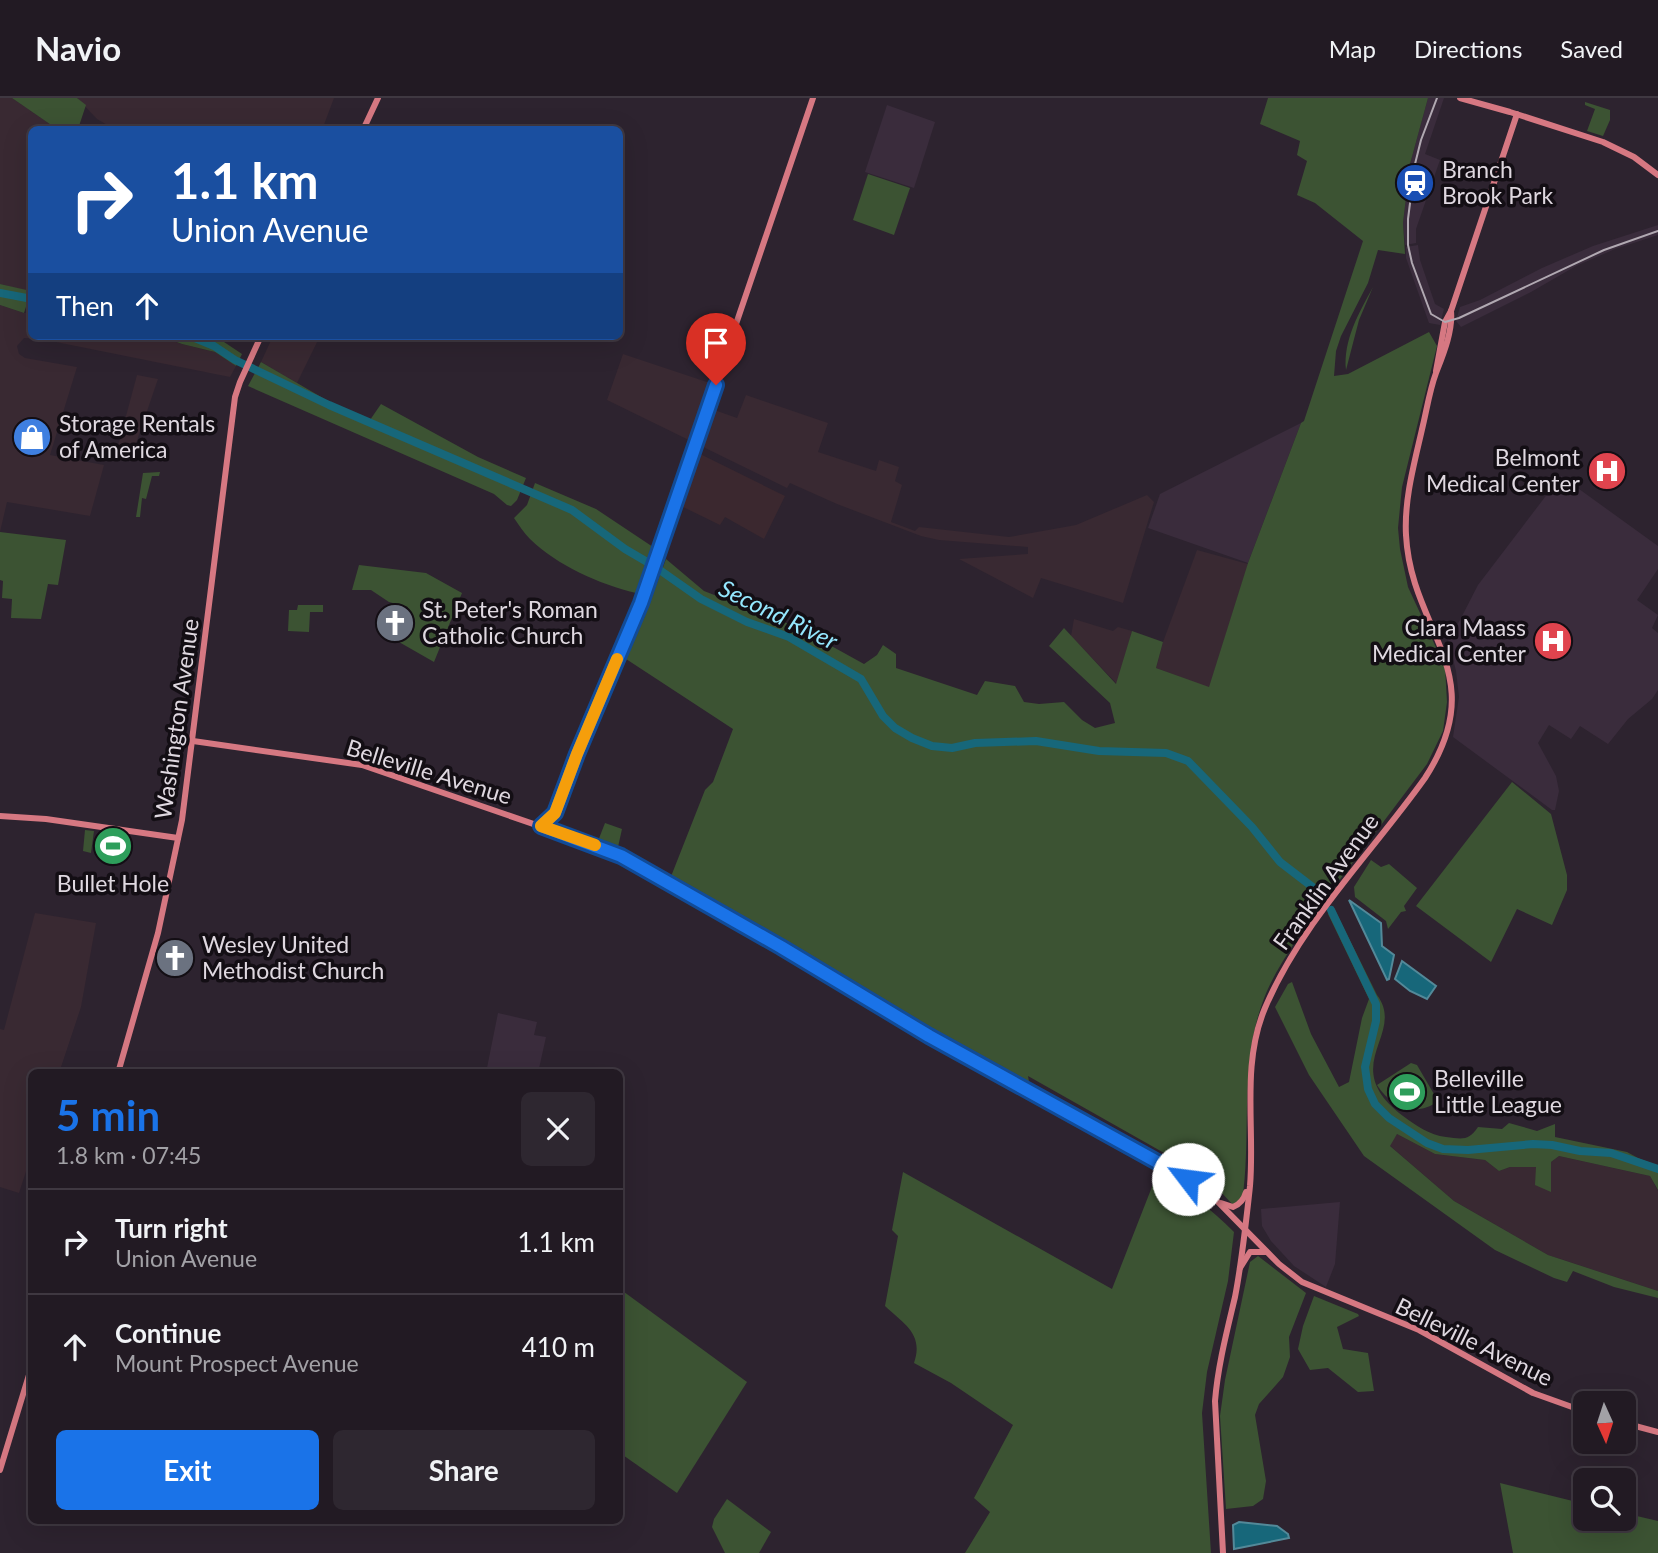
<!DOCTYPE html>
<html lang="en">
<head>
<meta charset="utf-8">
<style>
	:root { --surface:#221a23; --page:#2e2730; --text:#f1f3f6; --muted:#a2a1a6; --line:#3f3841; --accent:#1a73e8 }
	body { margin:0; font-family:Lato,sans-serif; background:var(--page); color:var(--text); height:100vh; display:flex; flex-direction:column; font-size:26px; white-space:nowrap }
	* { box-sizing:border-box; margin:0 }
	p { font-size:23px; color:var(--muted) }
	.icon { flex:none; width:38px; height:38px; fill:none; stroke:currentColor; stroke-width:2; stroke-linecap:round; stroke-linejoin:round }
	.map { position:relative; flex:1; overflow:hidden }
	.details { position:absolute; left:28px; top:971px; width:595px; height:455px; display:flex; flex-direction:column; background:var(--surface); border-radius:10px; box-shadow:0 7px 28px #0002,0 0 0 2px var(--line) }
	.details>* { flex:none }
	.banner { position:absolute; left:28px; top:28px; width:595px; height:214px; border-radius:10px; box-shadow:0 7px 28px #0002,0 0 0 2px var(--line); background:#1a4fa0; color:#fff; overflow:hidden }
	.needle { width:46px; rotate:177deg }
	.buttons { position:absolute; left:1573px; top:1293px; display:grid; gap:14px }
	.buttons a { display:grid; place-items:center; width:63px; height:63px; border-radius:10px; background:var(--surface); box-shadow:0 7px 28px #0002,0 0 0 2px var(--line); font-size:35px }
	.pin { position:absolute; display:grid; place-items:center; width:60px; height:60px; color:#fff; margin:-72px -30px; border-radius:50% 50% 50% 0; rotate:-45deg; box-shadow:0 0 7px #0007 }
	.pin .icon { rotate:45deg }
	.me { position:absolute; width:77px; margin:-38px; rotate:300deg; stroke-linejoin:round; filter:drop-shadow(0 0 5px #0008) }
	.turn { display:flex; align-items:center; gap:24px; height:147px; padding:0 28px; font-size:32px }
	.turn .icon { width:91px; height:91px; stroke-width:2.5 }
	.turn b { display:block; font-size:49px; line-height:60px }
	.then { display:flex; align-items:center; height:66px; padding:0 28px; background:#0003; gap:14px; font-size:26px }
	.round { display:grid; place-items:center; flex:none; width:74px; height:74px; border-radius:10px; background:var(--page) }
	.headline { display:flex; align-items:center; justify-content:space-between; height:119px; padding:0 28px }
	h1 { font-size:42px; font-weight:700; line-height:52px; color:var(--accent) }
	.button { display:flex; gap:14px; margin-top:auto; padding:14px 28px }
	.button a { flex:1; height:80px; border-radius:10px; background:var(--accent); color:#fff; font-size:28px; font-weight:700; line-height:80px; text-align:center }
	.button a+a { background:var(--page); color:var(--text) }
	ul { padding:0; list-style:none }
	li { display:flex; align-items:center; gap:21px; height:105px; padding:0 28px; border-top:2px solid var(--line) }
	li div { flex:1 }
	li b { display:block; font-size:26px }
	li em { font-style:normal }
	header { display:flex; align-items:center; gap:42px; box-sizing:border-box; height:98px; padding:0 35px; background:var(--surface); border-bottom:2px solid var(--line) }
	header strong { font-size:33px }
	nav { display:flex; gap:38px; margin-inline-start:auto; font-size:24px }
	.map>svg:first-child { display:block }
</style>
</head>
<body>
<header>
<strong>Navio</strong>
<nav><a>Map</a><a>Directions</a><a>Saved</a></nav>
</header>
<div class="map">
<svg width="1658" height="1455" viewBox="0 0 1658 1455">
	<rect width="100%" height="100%" fill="#2d232f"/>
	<polygon fill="#3b282f" points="694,353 785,398 764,441 725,419 720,427 677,406"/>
	<g fill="#392932">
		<polygon points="0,0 12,0 57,31 32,32 31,194 0,186"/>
		<polygon points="77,0 334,0 322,32 114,31 97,21"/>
		<polygon points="0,207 24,215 31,214 32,238 161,238 182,246 215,254 236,268 230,279 41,241 24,240 17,248 19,256 25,260 77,269 50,357 104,367 90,418 7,404 0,434"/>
		<polygon points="273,238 320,238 297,285 261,264"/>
		<polygon points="623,256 713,286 706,309 737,320 746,297 828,325 818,354 876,373 879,362 899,369 895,383 902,387 891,424 915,433 919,429 1009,439 1076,427 1147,397 1154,404 1123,505 1041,480 1033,500 959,461 1028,456 1028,449 939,442 921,438 837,406 790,385 787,390 607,302"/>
		<polygon points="137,277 158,281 131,360 115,359"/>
		<polygon points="1197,452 1248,466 1209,590 1156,570 1163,544"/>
		<polygon points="1074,521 1113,533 1118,529 1132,533 1117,586 1071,538"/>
		<polygon points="35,815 96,825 81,909 59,975 32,975 31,1058 19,1095 0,1089 0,931 4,932"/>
		<polygon points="1397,1036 1435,1056 1485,1062 1499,1073 1510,1069 1537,1069 1550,1093 1551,1064 1559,1058 1650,1078 1658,1093 1658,1193 1548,1157 1454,1103 1389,1047"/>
	</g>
	<g fill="#3a2c3c">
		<polygon points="1428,0 1444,0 1425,56 1440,62 1416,131 1416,145 1405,147 1403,125 1410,66"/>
		<polygon points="887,7 935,24 914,90 865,74"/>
		<polygon points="1658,127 1658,137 1615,151 1576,168 1531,194 1461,229 1456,223 1460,209 1480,202 1542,170 1593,148"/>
		<polygon points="1418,147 1420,162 1435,206 1444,211 1440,227 1429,225 1406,160 1406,149"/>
		<polygon points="1301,325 1248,465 1148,430 1160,396"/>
		<polygon points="1561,378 1658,448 1658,471 1637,502 1658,517 1652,530 1658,535 1658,592 1652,601 1628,621 1608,646 1580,628 1571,641 1549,627 1538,645 1556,678 1559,693 1555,712 1552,712 1453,639 1459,599 1456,573 1448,541 1460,522 1478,487"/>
		<polygon points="498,915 537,924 534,937 546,939 538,975 486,975"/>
		<polygon points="1340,1104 1335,1166 1326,1189 1294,1168 1271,1143 1262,1128 1261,1111"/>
	</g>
	<g fill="#3c5333">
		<polygon points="12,0 77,0 86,7 78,31 57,31"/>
		<path d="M1268,0h160l-18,66 -7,59 2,31 -27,-4 -10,33 -27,53 -5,15 -2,25 14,-2 81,-42 8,14 -35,141 -4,41 2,21 8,38 37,80 2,35 -4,29 -16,33 -89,118 -6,1 -6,8c-19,38 -50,72 -64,113 -23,64 -10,133 -20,198l-9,3 -14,-15 -23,-19 -168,-95 2,11 -182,-102 -74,-46 -104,-60 35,-89 8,-8 20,-53 -110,-72 21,-39 22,-59 38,32 93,36 67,37 13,-9 6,-10 13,9v14l81,27 8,-14 30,5 9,16 15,2 25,-2 18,18 13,8 20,-5 -5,-20 -61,-57 15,-18 52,56 16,-53 31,11 -7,26 53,19 39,-124 53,-140 3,-2 59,-180 -48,-38 -18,-8 10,-34 -10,-6 3,-14 -40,-17z"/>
		<polygon points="1585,4 1610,12 1610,22 1603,38 1587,33 1595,11 1585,7"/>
		<polygon points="868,76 910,90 894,137 853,122"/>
		<polygon points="0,186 31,193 24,215 0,207"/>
		<path d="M1373,189l-14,33 -13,50c-3,-30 13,-57 27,-83z"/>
		<polygon points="161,238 215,238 242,256 236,268 215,254 182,246"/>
		<polygon points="261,264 328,303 370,322 381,306 478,359 526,380 517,402 511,408 507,407 494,396 248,288"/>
		<polygon points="160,374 159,378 152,378 146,401 142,400 140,419 136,419 143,375"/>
		<path d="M535,385l61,26 57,38 -17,46c-37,-9 -78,-27 -106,-54 -6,-6 -11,-14 -16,-21l13,-13z"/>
		<polygon points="0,434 66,442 58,487 48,486 41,521 11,520 12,501 2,500 3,483 0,482"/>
		<polygon points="359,467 426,475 462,495 434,564 399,544 408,509 389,504 371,492 352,492"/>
		<polygon points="298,507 323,507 323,514 310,514 309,534 288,533 289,512 297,512"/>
		<polygon points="1512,684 1551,716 1567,777 1567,792 1552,827 1517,811 1491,864 1416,808"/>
		<polygon points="605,725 622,731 618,749 598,743"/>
		<polygon points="85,732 94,733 91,755 83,753"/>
		<polygon points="1371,762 1381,769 1389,766 1417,790 1404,808 1406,813 1401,814 1388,831 1386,823 1355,799 1354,789"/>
		<path d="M1334,810l43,87c30,40 -41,70 26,121 14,10 26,19 43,21 16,2 23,4 32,-10l24,2 7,-6 28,8 18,-7v13l72,15 11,6 20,8v24l-8,-14 -91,-20 -8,6v30l-16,-7 1,-18h-26l-11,4 -14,-11 -50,-6 -38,-20 -7,12 64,55 94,54 110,36v7l-44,-11 -41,-16 -6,11 -13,-4 -59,-28 -131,-94 -55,-81 -34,-68 13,-23 4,-2 19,52 28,53 10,-5 13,-64 7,-19 -41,-85z"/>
		<path d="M1411,965l6,2 21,36c-22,17 -47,6 -61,-16z"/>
		<path d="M903,1074l209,117 45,-115c30,16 54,35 77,58l-6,49 -21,91 -5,41 9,140h-246l25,-41 -16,-14 39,-73 -62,-42 -37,-20c10,-29 -10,-39 -29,-57l13,-70 -6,-6z"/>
		<polygon points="1258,1158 1306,1195 1289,1239 1290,1259 1283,1279 1259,1306 1255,1317 1266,1383 1263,1401 1253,1408 1226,1411 1220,1318 1225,1282 1250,1164"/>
		<polygon points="620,1191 747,1284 677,1395 620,1355"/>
		<polygon points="1314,1198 1358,1216 1359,1218 1337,1229 1343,1251 1368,1255 1374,1293 1358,1294 1328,1270 1310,1272 1298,1251 1303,1228"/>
		<polygon points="1500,1385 1585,1406 1586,1421 1624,1421 1624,1415 1658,1423 1658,1455 1513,1455"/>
		<polygon points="727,1401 771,1434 759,1455 725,1455 712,1429 714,1421"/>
	</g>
	<g fill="#17677a" stroke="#538999" stroke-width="2">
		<polygon points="1349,802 1381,825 1382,848 1394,857 1389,881 1387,882"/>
		<polygon points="1402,863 1436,888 1427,901 1410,893 1395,881"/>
		<polygon points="1239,1424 1277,1428 1288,1436 1289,1440 1234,1451 1233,1427"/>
	</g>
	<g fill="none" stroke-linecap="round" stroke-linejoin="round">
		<g stroke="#17677a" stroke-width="8">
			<polyline points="0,195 32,201"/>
			<polyline points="190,238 214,248 235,262 329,307 572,412 625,451 654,468 701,501 747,524 789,539 861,581 883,618 895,630 912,640 932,648 952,650 975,645 1036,643 1099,653 1166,655 1188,663 1252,729 1280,764 1323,797"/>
			<polyline points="1331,812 1376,906 1376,923 1365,969 1368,991 1375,1006 1389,1020 1427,1045 1443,1051 1468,1052 1533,1046 1552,1047 1580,1053 1611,1055 1658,1071"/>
		</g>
		<g stroke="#d67882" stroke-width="6">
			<polyline points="1460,0 1510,14 1603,44 1634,59 1658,77"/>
			<polyline points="363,32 378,0"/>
			<polyline points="1436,273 1445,224 1451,213 1517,16"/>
			<polyline points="193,643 362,667 612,753 781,849 929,938 1188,1081 1216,1102 1279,1166 1302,1184 1419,1232 1533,1295 1586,1314"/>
			<polyline points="0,718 46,721 178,740"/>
			<polyline points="541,728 550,722 557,710 577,656 641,505 813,0"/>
			<polyline points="118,975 158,835 182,722 235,299 240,284 261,238"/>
			<path d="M1221,1105l12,4c8,-3 11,-8 13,-15"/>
			<polyline points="1240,1170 1250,1154 1266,1154"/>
			<polyline points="1624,1325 1658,1334"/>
			<polyline points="0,1372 32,1267"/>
			<path d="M1223,1455l-8,-152c3,-36 12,-70 20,-104 7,-36 11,-74 15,-111 5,-59 -9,-121 15,-178 37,-87 106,-154 160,-230 68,-105 -14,-145 -19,-243 -2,-37 9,-74 17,-110 4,-17 7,-36 13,-52 7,-18 17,-42 15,-62"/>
		</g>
		<polyline stroke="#b1a9b2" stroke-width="2" points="1437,0 1421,42 1415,66 1408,121 1408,147 1412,165 1431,216 1445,224 1459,220 1604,152 1658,133"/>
	</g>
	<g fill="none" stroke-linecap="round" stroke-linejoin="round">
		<g stroke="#114b97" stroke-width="18">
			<polyline id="route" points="716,287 641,505 577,656 555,715 541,728 621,758 781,849 929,938 1188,1081"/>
		</g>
		<use href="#route" stroke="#1a73e8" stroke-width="12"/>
		<polyline stroke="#f59e0b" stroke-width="12" points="595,747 541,728 555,715 577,656 617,561"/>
	</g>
	<defs>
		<g id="station-disc" transform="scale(2.0125)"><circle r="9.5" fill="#1a4fb4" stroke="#130e14"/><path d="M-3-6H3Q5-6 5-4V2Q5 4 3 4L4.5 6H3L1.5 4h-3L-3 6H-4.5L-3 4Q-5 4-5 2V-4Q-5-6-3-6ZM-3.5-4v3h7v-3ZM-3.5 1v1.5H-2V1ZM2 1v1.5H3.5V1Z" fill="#fff"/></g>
		<g id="shop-disc" transform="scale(2.0125)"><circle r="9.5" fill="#3f7fe0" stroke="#130e14"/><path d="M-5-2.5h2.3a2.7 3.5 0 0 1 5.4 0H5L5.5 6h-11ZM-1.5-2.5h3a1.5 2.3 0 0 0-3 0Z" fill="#fff"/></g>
		<g id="hospital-disc" transform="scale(2.0125)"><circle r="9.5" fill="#e0444e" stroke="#130e14"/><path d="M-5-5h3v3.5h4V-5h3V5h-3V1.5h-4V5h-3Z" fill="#fff"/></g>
		<g id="church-disc" transform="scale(2.0125)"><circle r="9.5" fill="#6b7280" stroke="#130e14"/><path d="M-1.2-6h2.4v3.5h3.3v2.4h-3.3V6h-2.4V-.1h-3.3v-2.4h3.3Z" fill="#fff"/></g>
		<g id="stadium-disc" transform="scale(2.0125)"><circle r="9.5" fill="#2e9e5b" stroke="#130e14"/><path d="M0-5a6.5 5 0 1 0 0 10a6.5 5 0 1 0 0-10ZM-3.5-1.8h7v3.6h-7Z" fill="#fff"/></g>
	</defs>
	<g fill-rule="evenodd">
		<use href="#station-disc" x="1415" y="85"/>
		<use href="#shop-disc" x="32" y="339"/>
		<use href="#hospital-disc" x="1607" y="373"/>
		<use href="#church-disc" x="395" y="525"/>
		<use href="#hospital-disc" x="1553" y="543"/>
		<use href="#stadium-disc" x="113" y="748"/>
		<use href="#church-disc" x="175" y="860"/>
		<use href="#stadium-disc" x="1407" y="994"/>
	</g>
	<g text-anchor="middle" stroke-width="7" stroke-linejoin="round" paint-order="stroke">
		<g font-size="23" fill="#dfd8e0" stroke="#130e14" text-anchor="start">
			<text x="1442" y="80">Branch<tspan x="1442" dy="26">Brook Park</tspan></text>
			<text x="59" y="334">Storage Rentals<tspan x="59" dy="26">of America</tspan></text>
			<text x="1580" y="368" text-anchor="end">Belmont<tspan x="1580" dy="26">Medical Center</tspan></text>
			<text x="422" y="520">St. Peter's Roman<tspan x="422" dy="26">Catholic Church</tspan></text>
			<text x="1526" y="538" text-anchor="end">Clara Maass<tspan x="1526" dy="26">Medical Center</tspan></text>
			<text x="113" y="794" text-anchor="middle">Bullet Hole</text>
			<text x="202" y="855">Wesley United<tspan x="202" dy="26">Methodist Church</tspan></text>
			<text x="1434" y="989">Belleville<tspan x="1434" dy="26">Little League</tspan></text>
		</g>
		<g font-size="23" fill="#dfd8e0" stroke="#130e14">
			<text transform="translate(177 621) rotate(-82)" y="8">Washington Avenue</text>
			<text transform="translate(429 674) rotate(17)" y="8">Belleville Avenue</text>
			<text transform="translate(1326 784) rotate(-54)" y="8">Franklin Avenue</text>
			<text transform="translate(1474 1244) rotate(26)" y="8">Belleville Avenue</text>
		</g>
		<g font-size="24" font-style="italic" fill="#94e7fe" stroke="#130e14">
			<text transform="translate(778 517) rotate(26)" y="8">Second River</text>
		</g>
	</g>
</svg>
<div class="buttons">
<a><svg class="needle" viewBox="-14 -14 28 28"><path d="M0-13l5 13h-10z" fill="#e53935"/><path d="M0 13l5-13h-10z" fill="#a2a1a6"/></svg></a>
<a><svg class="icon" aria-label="search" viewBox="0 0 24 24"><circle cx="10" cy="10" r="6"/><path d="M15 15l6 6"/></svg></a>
</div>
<div class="pin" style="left:716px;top:287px;background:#d93025"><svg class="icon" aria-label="arrive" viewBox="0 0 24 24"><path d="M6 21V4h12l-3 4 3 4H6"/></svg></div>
<svg class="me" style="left:1188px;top:1081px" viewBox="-20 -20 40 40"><circle r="19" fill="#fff"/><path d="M0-13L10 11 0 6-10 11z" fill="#1a73e8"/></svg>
<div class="banner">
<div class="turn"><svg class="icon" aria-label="right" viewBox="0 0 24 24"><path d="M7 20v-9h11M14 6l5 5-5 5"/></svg><div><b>1.1 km</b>Union Avenue</div></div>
<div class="then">Then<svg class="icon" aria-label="ahead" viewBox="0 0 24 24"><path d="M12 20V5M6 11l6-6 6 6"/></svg></div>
</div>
<section class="details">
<div class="headline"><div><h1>5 min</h1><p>1.8 km · 07:45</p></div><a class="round"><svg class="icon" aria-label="close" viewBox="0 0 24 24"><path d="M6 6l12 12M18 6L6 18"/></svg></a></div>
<ul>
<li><svg class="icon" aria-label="right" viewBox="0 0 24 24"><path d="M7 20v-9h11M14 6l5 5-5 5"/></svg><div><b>Turn right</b><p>Union Avenue</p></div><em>1.1 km</em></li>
<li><svg class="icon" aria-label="ahead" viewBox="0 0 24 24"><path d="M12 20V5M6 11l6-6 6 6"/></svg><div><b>Continue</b><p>Mount Prospect Avenue</p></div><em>410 m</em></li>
</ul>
<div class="button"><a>Exit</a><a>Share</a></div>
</section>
</div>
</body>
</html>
